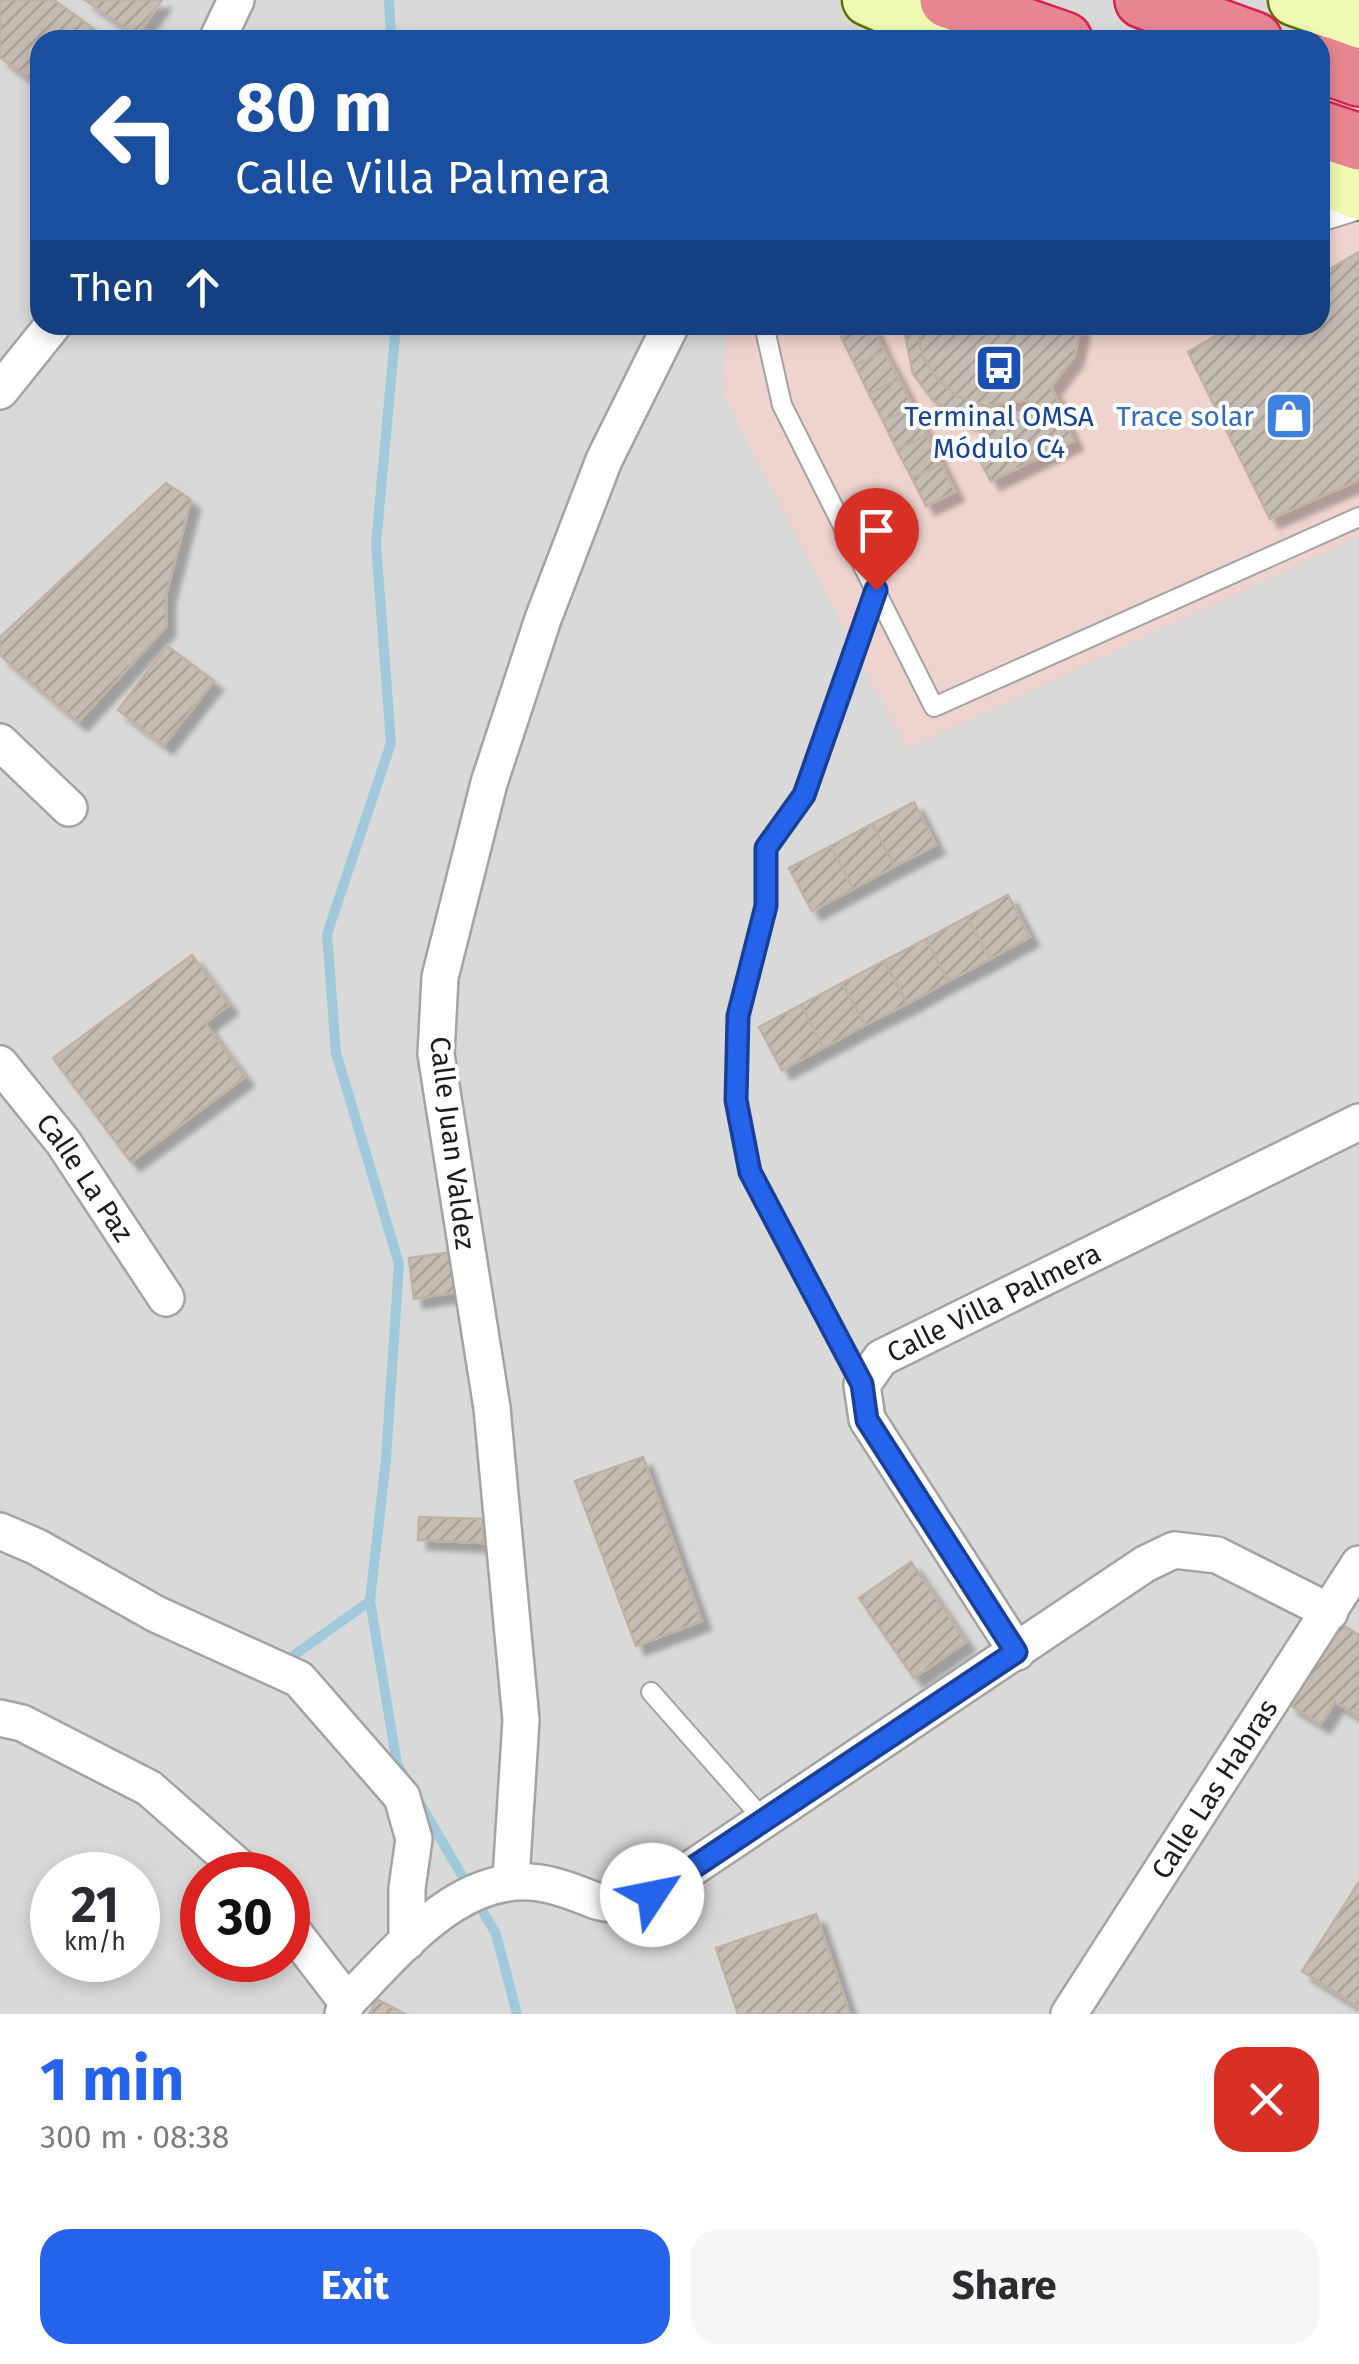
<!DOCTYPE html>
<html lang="en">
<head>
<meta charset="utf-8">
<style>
	:root { --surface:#fff; --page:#f7f7f7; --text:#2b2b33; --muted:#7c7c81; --accent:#2563eb }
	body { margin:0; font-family:"Fira Sans",sans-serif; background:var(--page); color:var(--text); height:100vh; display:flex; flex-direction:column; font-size:38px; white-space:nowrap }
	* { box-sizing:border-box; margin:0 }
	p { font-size:32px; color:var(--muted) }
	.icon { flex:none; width:55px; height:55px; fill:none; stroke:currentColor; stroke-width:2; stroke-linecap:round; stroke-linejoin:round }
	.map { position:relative; height:2014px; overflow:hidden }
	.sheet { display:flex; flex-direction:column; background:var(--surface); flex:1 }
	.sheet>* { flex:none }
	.banner { position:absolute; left:30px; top:30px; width:1300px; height:305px; border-radius:30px; box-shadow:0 5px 15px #0003; background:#1a4fa0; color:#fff; overflow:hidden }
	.speed { position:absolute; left:30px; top:1852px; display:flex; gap:20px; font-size:50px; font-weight:700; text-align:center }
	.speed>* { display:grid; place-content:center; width:130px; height:130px; border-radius:50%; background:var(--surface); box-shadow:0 5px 15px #0003; line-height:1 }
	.speed small { font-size:25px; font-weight:400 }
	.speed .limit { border:15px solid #d22; background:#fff; color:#111 }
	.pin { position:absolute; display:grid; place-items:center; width:85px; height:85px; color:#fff; margin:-102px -42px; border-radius:50% 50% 50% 0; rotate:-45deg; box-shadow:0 0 10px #0007 }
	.pin .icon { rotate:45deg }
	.me { position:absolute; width:110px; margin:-55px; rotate:56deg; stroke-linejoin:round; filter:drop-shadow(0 0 8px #0008) }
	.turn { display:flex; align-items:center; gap:35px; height:210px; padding:0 40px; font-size:45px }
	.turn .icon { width:130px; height:130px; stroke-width:2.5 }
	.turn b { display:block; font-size:70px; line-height:85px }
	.then { display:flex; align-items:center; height:95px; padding:0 40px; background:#0003; gap:20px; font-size:38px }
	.round { display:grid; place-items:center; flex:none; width:105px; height:105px; border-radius:30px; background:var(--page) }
	.overview { display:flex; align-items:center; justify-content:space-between; height:170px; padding:0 40px }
	h1 { font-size:60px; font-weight:700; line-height:75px; color:var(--accent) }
	.button { display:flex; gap:20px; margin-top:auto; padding:20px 40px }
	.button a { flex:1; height:115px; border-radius:30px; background:var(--accent); color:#fff; font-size:40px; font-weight:700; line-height:115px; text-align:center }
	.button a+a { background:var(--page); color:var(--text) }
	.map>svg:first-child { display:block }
</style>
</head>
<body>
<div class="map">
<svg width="1359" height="2014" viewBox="0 0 1359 2014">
	<defs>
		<pattern id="building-hatch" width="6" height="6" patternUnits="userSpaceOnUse" patternTransform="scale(2.5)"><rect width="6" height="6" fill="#c5bdb4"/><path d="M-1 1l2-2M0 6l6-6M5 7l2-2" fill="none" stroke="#a9a29a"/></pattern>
		<filter id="shadow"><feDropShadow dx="9" dy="9" stdDeviation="2.5" flood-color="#0004"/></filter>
	</defs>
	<rect width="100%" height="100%" fill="#eeeae1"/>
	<path fill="#dad9d9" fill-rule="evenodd" d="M0,0h1359v2014h-1359zM40,40h1280v285h-1280zM52,1875h86v85h-86zM202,1875h86v85h-86z"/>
	<polygon fill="#efd3cf" points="1320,201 1359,215 1359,536 907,749 722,392 728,325 1320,325"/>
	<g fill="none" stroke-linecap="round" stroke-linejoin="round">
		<g stroke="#a0cadc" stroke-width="10">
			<polyline points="389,0 391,40"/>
			<polyline points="396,325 376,544 391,743 327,934 336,1053 399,1264 386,1459 370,1601 397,1764 405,1777"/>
			<polyline points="282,1655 290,1658 370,1601"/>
			<polyline points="418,1800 496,1934 517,2014"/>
		</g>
	</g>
	<g fill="url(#building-hatch)" stroke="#bfb2a3" stroke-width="2.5" filter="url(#shadow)">
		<polygon points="0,0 54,0 109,40 40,40 40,86 0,57"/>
		<polygon points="85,0 162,0 137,36"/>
		<polygon points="1359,252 1359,480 1270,519 1188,352 1234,325 1320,325 1320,275"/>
		<polygon points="866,325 872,325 884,351 855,365 841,337"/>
		<polygon points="903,325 917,325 922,355 937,379 959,397 1021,415 1061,414 1074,441 991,481 972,446 988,438 986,424 961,419 933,400 913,374"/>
		<polygon points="917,325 1080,325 1080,332 1074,357 1051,387 1058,401 1034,413 1027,400 986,406 959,397 937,379 922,355"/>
		<polygon points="884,351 899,379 869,394 855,365"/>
		<polygon points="899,379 913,407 883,421 869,394"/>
		<polygon points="913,407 927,435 897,450 883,421"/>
		<polygon points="927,435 941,464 912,478 897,450"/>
		<polygon points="941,464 955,492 926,506 912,478"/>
		<polygon points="166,483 191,500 166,595 166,627 78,722 0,655 0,637"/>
		<polygon points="167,646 214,681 164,745 118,710"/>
		<polygon points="914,802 936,845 895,866 872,824"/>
		<polygon points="872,824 895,866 853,889 831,846"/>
		<polygon points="831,846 853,889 812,911 789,868"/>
		<polygon points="1008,895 1030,937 990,959 967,917"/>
		<polygon points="967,917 990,959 948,981 926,939"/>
		<polygon points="926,939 948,981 907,1004 884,961"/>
		<polygon points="192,955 229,1005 205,1023 245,1077 131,1162 53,1058"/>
		<polygon points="884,961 907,1004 865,1025 842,983"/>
		<polygon points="842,983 865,1025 823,1048 801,1005"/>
		<polygon points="801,1005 823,1048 782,1070 759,1027"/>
		<polygon points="453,1252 458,1292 414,1299 409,1258"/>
		<polygon points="643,1457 702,1621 636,1646 575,1481"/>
		<polygon points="419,1517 483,1519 483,1543 418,1540"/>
		<polygon points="911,1562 966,1642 914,1678 859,1598"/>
		<polygon points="1339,1623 1359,1635 1359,1717 1335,1702 1321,1724 1288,1704"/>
		<polygon points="1359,1882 1359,2007 1302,1971"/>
		<polygon points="816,1914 850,2014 738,2014 716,1948"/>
		<polygon points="377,1999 405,2014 369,2014"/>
	</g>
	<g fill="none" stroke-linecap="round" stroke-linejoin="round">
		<g stroke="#a3a3a3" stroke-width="22">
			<g id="lane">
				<polyline points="1320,222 1359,210"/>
				<polyline points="764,325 782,405 934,707 1359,517"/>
				<polyline points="862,1385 750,1172 736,1100 738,1016 766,906 766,848 804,795 876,590"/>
				<polyline points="651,1692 764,1820"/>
			</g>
		</g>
		<g stroke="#a3a3a3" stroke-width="40">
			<g id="street">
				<polyline points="217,40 236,0"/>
				<polyline points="0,391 53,325"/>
				<polyline points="0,742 69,808"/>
				<path id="s1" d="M0,1064l63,78 103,156"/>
				<polyline points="0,1531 37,1547 156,1614 299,1679 402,1797 414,1839 407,1888 407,1942"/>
				<path id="s2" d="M1017,1652l-150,-233 -5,-34 19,-27 478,-236"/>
				<polyline points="0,1718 22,1723 149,1788 248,1875"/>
				<polyline points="511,1879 521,1720 492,1408 436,1054 440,977 489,783 543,619 604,460 671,325"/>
				<polyline points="288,1925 347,2002"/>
				<path d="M343,2014l4,-12c54,-54 118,-138 203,-117 50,12 49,30 102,10l493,-331 29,-14 43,5 113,57"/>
				<path id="s3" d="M1069,2014l290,-450"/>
			</g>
		</g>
		<g stroke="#5e7303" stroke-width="55">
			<g id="secondary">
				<polyline points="868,0 958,40"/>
				<polyline points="1294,0 1359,23"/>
				<polyline points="1320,179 1359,194"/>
			</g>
		</g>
		<g stroke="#d92152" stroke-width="60">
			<g id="highway">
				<polyline points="948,0 1064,40"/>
				<polyline points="1143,0 1254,40"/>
				<polyline points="1320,64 1359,78"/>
				<polyline points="1320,129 1359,142"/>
			</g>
		</g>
		<use href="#lane" stroke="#fff" stroke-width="18"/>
		<use href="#street" stroke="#fff" stroke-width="35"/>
		<use href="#secondary" stroke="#f1fab2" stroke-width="50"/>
		<use href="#highway" stroke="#e78691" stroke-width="55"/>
	</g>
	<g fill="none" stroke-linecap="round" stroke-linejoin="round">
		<g stroke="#184099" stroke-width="25">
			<polyline id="route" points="652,1895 1016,1652 867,1420 862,1384 750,1172 736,1100 738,1016 766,906 766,848 804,795 876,590"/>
		</g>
		<use href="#route" stroke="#2563eb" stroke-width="18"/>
	</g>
	<defs>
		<g id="bus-square" transform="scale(2.5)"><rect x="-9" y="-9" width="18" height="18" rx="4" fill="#1a4fb4" stroke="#fff"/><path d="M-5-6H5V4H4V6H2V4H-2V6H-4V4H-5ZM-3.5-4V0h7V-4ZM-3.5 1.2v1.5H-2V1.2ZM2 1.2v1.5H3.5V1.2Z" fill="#fff"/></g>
		<g id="shop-square" transform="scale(2.5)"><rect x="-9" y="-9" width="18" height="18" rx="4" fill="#3f7fe0" stroke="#fff"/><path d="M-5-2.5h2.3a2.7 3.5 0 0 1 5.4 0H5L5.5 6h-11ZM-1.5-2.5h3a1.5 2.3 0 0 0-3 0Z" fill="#fff"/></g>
	</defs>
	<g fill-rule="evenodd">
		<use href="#bus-square" x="999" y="368"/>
		<use href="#shop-square" x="1289" y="416"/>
	</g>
	<g text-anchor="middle" stroke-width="8" stroke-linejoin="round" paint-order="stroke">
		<g font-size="28" fill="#164399" stroke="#fff">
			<text x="999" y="426">Terminal OMSA<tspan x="999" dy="32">Módulo C4</tspan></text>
		</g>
		<g font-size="28" fill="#366cbe" stroke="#fff" text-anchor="end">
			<text x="1254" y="426">Trace solar</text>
		</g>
		<g font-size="28" fill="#1c1c1c" stroke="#fff">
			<text transform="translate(453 1143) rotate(83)" y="10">Calle Juan Valdez</text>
			<text dy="10" stroke="none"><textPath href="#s1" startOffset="142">Calle La Paz</textPath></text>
			<text dy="10" stroke="none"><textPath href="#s2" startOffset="470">Calle Villa Palmera</textPath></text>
			<text dy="10" stroke="none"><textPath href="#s3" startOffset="268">Calle Las Habras</textPath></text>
		</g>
	</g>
</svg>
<div class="speed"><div>21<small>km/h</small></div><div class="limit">30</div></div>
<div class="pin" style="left:876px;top:590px;background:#d93025"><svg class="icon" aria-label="arrive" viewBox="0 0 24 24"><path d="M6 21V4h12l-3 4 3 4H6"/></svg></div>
<svg class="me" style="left:652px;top:1895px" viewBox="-20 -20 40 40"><circle r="19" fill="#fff"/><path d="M0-13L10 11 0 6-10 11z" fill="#2563eb"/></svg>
<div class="banner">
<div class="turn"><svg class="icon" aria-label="left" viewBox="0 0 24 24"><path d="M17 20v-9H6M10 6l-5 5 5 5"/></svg><div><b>80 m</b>Calle Villa Palmera</div></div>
<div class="then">Then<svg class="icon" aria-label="ahead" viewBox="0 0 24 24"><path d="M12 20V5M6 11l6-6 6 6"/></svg></div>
</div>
</div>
<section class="sheet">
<div class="overview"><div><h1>1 min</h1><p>300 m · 08:38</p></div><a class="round" style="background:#d93025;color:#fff"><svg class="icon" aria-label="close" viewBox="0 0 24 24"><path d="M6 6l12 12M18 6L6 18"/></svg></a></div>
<div class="button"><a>Exit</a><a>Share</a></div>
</section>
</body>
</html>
